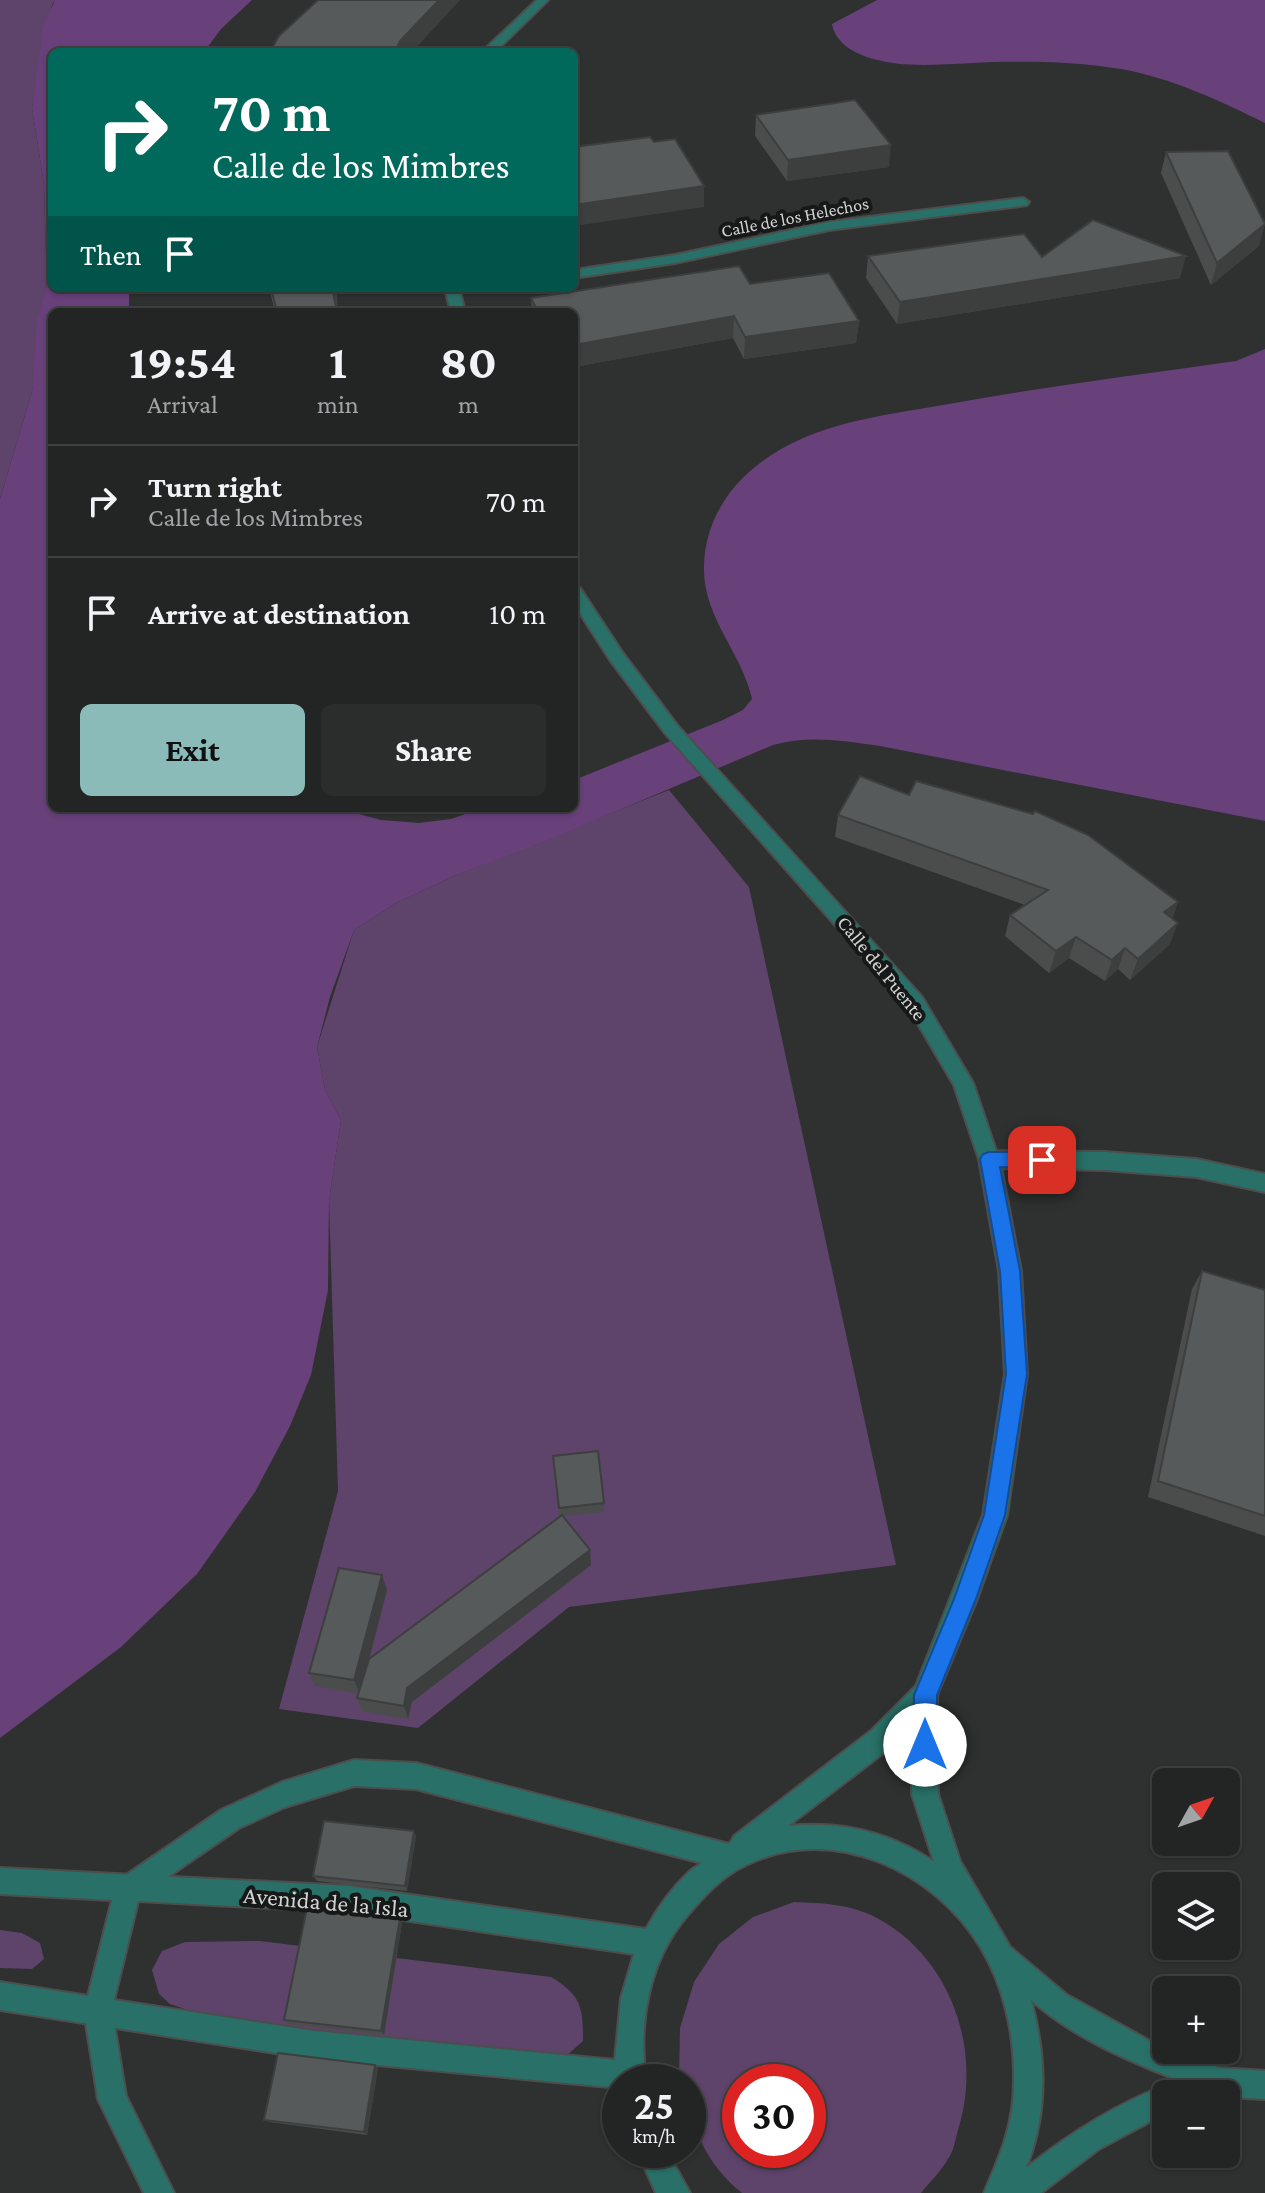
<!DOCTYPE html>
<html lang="en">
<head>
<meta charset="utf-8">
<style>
	:root { --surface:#222524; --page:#2a2d2c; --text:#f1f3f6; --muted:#a2a5a6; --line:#3f4241; --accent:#8bbbb9 }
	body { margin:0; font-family:"Crimson Pro",serif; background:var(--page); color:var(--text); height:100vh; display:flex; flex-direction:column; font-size:30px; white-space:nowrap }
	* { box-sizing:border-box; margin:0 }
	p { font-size:26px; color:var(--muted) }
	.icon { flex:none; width:44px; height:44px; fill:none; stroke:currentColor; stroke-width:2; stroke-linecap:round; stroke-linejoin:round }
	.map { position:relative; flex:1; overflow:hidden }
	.sheet { position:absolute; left:48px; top:308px; width:530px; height:504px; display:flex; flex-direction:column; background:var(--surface); border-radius:12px; box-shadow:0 2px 6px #0004,0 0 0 2px var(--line) }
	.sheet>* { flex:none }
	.hud { position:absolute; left:48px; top:48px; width:530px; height:244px; border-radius:12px; box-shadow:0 2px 6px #0004,0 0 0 2px var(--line); background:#00695c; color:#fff; overflow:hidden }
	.needle { width:52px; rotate:50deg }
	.fabs { position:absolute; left:1152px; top:1768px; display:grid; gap:16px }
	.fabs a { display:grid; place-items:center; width:88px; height:88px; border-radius:12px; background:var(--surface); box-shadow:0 2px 6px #0004,0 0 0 2px var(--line); font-size:40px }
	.speed { position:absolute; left:602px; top:2064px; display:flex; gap:16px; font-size:40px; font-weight:700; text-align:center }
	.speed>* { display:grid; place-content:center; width:104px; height:104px; border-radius:50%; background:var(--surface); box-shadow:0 2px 6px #0004,0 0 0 2px var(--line); line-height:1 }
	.speed small { font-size:20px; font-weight:400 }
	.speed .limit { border:12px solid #d22; background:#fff; color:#111 }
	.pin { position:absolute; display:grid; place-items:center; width:68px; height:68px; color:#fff; margin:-34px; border-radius:16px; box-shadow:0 4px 12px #0006 }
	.me { position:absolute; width:88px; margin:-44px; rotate:0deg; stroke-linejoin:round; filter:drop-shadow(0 0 6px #0008) }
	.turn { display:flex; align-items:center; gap:28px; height:168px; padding:0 32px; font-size:36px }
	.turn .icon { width:104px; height:104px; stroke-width:2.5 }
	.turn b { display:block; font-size:56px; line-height:68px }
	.then { display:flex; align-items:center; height:76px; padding:0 32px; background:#0003; gap:16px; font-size:30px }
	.eta { display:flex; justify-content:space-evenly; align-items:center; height:136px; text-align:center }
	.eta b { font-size:48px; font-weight:700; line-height:56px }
	.primary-button { display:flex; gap:16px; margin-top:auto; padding:16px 32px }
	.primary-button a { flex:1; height:92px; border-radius:12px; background:var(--accent); color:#111; font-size:32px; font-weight:700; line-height:92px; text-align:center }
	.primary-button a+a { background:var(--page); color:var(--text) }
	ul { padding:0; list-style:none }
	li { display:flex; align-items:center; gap:24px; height:112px; padding:0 32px; border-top:2px solid var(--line) }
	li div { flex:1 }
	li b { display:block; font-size:30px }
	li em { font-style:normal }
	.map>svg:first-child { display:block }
</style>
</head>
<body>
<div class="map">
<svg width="1265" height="2193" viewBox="0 0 1265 2193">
	<rect width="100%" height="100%" fill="#2e3130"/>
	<g fill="#5e436b" fill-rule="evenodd">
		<polygon points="0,0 55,0 52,5 32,108 44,185 47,288 32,391 0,499"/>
		<polygon points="669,790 749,887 896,1565 569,1607 418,1728 279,1709 338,1491 329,1201 341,1120 325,1090 317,1047 354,930 396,903 454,876"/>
		<path d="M794,1902c28,1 57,2 83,16 75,40 106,134 81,212 -3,10 -4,21 -10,29 -7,12 -18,23 -27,34h-179c-34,-27 -54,-67 -54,-111h-8l-1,-3 1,-51 14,-46 25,-38 34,-27zM808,2082v68h-68v-68z"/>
		<polygon points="0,1930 22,1933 40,1943 44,1959 32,1969 0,1968"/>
		<path d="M260,1941l291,36c30,18 32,30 32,64l-17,15 -340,-33 -56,-19 -11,-10 -7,-24 10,-19 23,-9z"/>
	</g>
	<g fill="#68407a">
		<path d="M55,0h197l-31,29 -17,23h-152v236h77v24h-77v496h285l44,12 38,3 32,-4 31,-11h92v-28l149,-60 20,-10 9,-11c-10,-47 -50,-82 -48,-134 1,-39 21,-74 51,-98 52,-43 124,-51 188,-62 97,-18 195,-30 293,-44l29,-12v472l-385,-75c-37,-5 -71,-11 -107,-1l-220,93 -99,38 -58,27 -42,27 -24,67 -13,50 8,43 16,30 -12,81 -1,89 -17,85 -21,51 -35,66 -58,82 -76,73 -121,91v-1239l32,-108 5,-72 10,-31 -3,-103 -12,-77 11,-81z"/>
		<path d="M877,0h388v123c-45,-22 -93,-45 -144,-54 -42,-7 -86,-8 -128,-7 -40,1 -85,8 -123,-4 -17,-5 -35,-16 -38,-34z"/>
	</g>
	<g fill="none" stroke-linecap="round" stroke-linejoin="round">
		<g stroke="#4c4e4e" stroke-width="4">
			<g id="lane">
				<polygon points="354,1760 416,1763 729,1844 738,1848 742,1857 738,1866 729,1870 416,1789 354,1786 285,1807 239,1828 137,1898 128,1902 119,1898 115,1889 119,1880 221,1810 282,1782"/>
				<polygon points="98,1997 108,2001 112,2011 126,2096 174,2193 144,2193 98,2099 84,2011 88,2001"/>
			</g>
		</g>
		<g stroke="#4c4e4e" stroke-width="4">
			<g id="street">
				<polygon points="537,0 548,0 495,52 482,52"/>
				<polygon points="1023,198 1029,202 1027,205 829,230 675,263 574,278 574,270 675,255 829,222"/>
				<polygon points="445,288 459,288 465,312 451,312"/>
				<path d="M574,587l6,1 42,64 55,73 245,272 51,86 23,68 109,1 91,7 69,15v18l-69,-15 -91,-7 -104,-2 20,103 6,103 -20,141 -30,84 -40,96 1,99 22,67 50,86 57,48 99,55 54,18 45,3v28l-39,-2v-3h-60v19l-67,36 -58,44h-57c16,-37 30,-69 30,-110 1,-46 -9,-95 -33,-135 -46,-77 -149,-126 -235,-83 -24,11 -42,31 -59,51 -39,46 -49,108 -41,166h-26v6l-306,-29 -314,-49v-28l88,14 24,-96 -112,-6v-26l349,18 297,43c11,-20 26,-41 43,-57 14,-12 38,-19 45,-36l138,-106 44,-44 67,-171 22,-141 -6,-103 -20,-112 -25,-74 -46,-78 -243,-274 -55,-73 -36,-56zM912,1725v69l22,68c-44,-30 -93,-41 -146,-36l102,-78zM138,1901l211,11 285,42 -13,44 -6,62 -301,-29 -200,-31zM1031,2000c43,38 96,60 149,81l-9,6 -5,-2c-52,20 -96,48 -140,83 22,-54 20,-113 5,-168z"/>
				<polygon points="637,2150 666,2150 690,2193 656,2193"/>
			</g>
		</g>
		<use href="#lane" fill="#297168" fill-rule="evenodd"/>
		<use href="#street" fill="#297168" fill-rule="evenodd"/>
	</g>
	<g fill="#4b4d4d">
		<polygon points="756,115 889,167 787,181 755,136"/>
		<polygon points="1166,152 1259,246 1211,285 1161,173"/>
		<polygon points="868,256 1042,257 1180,278 897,324 866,278"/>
		<polygon points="750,284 859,321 856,343 744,359 733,338 574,367 574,312"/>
		<polygon points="269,288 336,288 338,312 275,312"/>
		<polygon points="531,298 538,312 532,312"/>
		<polygon points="838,815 1178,902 1172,919 1170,944 1130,980 1118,969 1105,981 1069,958 1049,973 1005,936 1010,915 1025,905 835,837"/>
		<polygon points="1202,1271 1265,1290 1265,1536 1148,1497 1192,1289"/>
		<polygon points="553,1456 604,1503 604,1512 563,1516 590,1550 591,1565 412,1702 408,1719 362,1711 357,1698 358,1694 315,1686 309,1673 387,1590 368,1663 561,1516 560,1516"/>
		<polygon points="414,1831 416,1837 407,1891 317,1881 313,1876"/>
		<polygon points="402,1923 384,2035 288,2024 284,2020"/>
		<polygon points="375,2065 378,2068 367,2135 269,2122 264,2120"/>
	</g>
	<g fill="#3d3f3f">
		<polygon points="439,0 460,0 412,52 395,52 400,41"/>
		<polygon points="891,145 889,167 787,181 788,160"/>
		<polygon points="704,186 704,207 574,226 574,205"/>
		<polygon points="1265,224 1259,246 1211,285 1217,263"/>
		<polygon points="1186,256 1180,278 897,324 900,302"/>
		<polygon points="333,288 336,288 337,312 334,299"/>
		<polygon points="734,316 733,338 574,367 574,345"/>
		<polygon points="859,321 856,343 744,359 745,337"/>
		<polygon points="1178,902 1170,923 1164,912"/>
		<polygon points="1178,923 1170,944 1130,980 1138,959"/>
		<polygon points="1076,937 1069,958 1049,973 1056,951"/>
		<polygon points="1125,948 1118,969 1105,981 1112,960"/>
		<polygon points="590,1550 591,1565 412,1702 408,1719 404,1706 407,1688"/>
		<polygon points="382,1575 387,1590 360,1694 354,1680"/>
		<polygon points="414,1831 416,1837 407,1891 405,1886"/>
		<polygon points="400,1918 402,1923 384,2035 381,2031"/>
		<polygon points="375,2065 378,2068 367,2135 364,2132"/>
	</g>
	<g fill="#575a5a" stroke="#3d3f3f" stroke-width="2">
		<polygon points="318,0 439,0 400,41 395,52 270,52 279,36"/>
		<polygon points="855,100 891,145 788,160 756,115"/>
		<polygon points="650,137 654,142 675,139 704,186 574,205 574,147"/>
		<polygon points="1228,151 1265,224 1217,263 1166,152"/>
		<polygon points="1093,220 1186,256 900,302 868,256 1024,234 1042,257"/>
		<polygon points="739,266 750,284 829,273 859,321 745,337 734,316 574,345 574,312 538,312 531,298"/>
		<polygon points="271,288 333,288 334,299 338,312 277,312"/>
		<polygon points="860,776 909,795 916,781 1033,814 1035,811 1088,835 1178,902 1164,912 1178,923 1138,959 1125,948 1112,960 1076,937 1056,951 1010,915 1048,890 838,815"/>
		<polygon points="1202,1271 1265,1290 1265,1516 1158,1481"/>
		<polygon points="598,1451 604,1503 559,1508 553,1456"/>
		<polygon points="562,1515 590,1550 407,1688 404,1706 357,1698 369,1659"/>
		<polygon points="339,1568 382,1575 354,1680 309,1673"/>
		<polygon points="324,1821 414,1831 405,1886 313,1876"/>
		<polygon points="307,1908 400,1918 381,2031 284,2020"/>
		<polygon points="278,2053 375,2065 364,2132 264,2120"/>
	</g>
	<polygon fill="#1a73e8" stroke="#114b97" stroke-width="2" points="989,1152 1042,1152 1049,1155 1051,1160 1049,1166 1042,1168 1000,1167 1020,1271 1027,1374 1005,1515 976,1599 937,1695 937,1745 933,1753 925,1756 917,1753 913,1745 914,1695 954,1599 984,1515 1006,1374 1000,1271 980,1159 983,1154"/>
	<g text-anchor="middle" stroke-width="8" stroke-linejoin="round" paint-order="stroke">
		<g font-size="18" fill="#d2d4d4" stroke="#171818">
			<text transform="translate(795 217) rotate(-11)" y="6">Calle de los Helechos</text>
		</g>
		<g font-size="20" fill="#d2d4d4" stroke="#171818">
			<text transform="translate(882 968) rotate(51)" y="7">Calle del Puente</text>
		</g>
		<g font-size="24" fill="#d2d4d4" stroke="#171818">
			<text transform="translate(326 1902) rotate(5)" y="8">Avenida de la Isla</text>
		</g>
	</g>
</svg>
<div class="fabs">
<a><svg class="needle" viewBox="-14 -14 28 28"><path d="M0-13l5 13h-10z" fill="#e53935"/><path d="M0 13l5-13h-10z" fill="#a2a5a6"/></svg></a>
<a><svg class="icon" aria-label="layers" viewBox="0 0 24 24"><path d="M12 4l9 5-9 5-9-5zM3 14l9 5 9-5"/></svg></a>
<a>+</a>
<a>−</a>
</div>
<div class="speed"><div>25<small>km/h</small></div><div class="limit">30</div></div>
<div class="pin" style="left:1042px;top:1160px;background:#d93025"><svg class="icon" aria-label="arrive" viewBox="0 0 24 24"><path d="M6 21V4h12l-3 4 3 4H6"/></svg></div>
<svg class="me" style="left:925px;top:1745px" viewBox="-20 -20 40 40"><circle r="19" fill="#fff"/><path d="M0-13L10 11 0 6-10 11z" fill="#1a73e8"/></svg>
<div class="hud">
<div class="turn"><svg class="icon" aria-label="right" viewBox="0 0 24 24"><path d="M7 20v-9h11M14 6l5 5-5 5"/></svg><div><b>70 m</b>Calle de los Mimbres</div></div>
<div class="then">Then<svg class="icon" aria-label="arrive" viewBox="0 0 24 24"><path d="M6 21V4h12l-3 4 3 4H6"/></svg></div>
</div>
<section class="sheet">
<div class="eta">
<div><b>19:54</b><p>Arrival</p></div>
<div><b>1</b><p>min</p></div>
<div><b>80</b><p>m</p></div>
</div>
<ul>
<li><svg class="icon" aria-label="right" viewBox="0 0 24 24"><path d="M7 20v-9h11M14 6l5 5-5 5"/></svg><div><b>Turn right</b><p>Calle de los Mimbres</p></div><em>70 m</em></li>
<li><svg class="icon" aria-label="arrive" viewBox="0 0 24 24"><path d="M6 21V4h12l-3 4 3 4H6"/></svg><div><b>Arrive at destination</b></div><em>10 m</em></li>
</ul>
<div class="primary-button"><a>Exit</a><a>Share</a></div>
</section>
</div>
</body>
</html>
